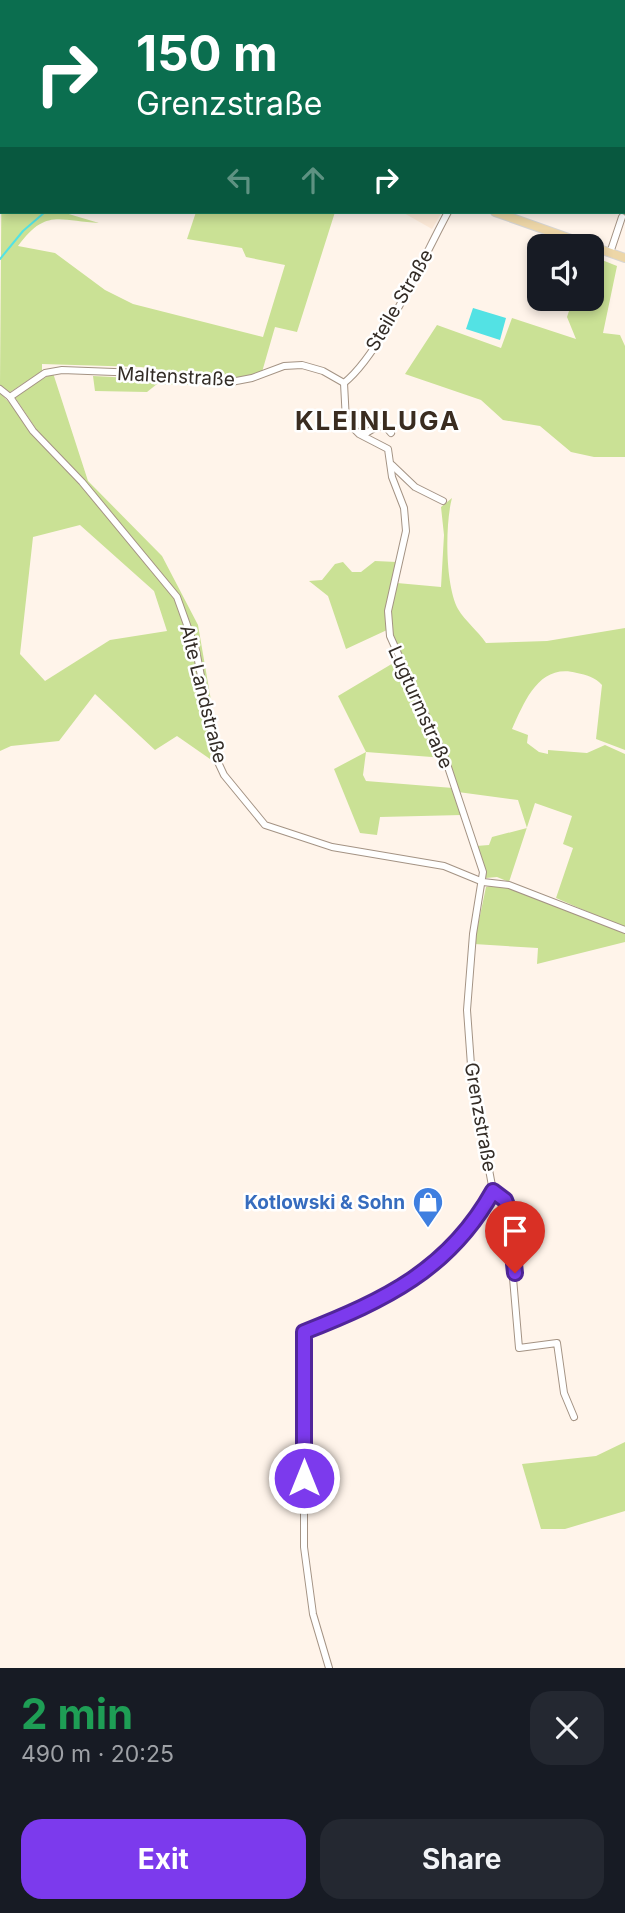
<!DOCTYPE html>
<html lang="en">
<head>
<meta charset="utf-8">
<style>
	:root { --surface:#171b24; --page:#242831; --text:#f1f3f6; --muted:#9ea1a6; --accent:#7c3aed }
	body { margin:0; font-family:Inter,sans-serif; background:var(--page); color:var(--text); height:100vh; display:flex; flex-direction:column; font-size:26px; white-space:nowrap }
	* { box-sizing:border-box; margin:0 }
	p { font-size:23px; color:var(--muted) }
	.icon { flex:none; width:38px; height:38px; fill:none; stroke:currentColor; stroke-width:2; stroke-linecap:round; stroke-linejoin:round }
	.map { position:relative; height:1668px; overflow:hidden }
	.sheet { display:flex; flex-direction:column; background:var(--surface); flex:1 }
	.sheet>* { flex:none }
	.top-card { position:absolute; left:0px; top:0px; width:626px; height:214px; box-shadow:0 4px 10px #0003; background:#0b6e4f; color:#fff; overflow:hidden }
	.buttons { position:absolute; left:527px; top:234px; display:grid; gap:14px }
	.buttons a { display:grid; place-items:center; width:77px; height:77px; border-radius:14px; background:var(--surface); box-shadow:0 4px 10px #0003; font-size:35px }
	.pin { position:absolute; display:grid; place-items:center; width:60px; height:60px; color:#fff; margin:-72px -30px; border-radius:50% 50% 50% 0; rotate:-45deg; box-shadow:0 0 7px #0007 }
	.pin .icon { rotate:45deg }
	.me { position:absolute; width:77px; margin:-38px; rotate:0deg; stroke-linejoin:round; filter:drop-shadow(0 0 5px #0008) }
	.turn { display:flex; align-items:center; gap:24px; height:147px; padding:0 21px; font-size:32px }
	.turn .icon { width:91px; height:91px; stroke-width:2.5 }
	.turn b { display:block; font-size:49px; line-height:60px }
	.lanes { display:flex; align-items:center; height:66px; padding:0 21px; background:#0003; justify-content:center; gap:35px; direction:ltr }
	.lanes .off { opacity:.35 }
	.round { display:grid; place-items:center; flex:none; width:74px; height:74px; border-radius:21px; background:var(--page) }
	.headline { display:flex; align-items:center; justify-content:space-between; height:119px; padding:0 21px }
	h1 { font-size:42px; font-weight:700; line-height:52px; color:#1e9e55 }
	.cta { display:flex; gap:14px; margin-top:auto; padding:14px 21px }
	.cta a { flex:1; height:80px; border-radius:21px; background:var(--accent); color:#fff; font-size:28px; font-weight:700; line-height:80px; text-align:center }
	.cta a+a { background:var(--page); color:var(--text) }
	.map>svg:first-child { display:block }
</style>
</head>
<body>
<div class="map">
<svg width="625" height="1668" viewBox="0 0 625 1668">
	<rect width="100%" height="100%" fill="#fff4ea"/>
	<polygon fill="#fdead8" points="402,212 442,212 432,229"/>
	<g fill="#cae195" fill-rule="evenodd">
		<path d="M2,120v92h60l37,11c-40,-2 -53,-15 -81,23l37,7 50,37 28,14 130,33 22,-72 -39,-8 -4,-9 -55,-9 9,-27h139l-38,120 -22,-5 -13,45 -31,8 -90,-13 -99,-3v7l-33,22 -9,-8z"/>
		<polygon points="592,256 617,266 603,333 620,335 625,346 625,457 594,457 571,452 540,426 503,420 481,400 405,374 437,325 501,348 512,318 576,339 567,317 573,299 592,299"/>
		<path d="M53,373l35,108 74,75 36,69 16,93 -4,41 -33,-23 -22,14 -60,-56 -36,47 -48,5 -11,5v-358l39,40 -25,-37zM80,525l74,66 13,40 -57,9 -65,41 -25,-27 13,-117z"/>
		<polygon points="93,376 190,381 190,385 157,384 147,392 95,391"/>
		<path d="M452,498c-7,26 -7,87 6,111 7,12 20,22 28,34l61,-2 78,-13v122l-29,-11 6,-54c-7,-8 -16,-10 -25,-12 -38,-10 -52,28 -65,56l16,6 -1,8 12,9 9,2v-4l39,3 18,-8 20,9v174l-69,-30 17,-50 -10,-4 9,-28 -37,-13 -26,79 -12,-5 -11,1 -10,-32 13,-1 3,-8 35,-9 -9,-28 -60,-8 -10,-35 -56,-119 -3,-22 8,-33 44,4 3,-52 -3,-28z"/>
		<polygon points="375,561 397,562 387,630 346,649 328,596 309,581 322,580 335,564 343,562 352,572 361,572"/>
		<polygon points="400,659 445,758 366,752 363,775 366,781 453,788 462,815 380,817 377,835 360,833 334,769 366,752 338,696"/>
		<polygon points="498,884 584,915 625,934 625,942 537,964 538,948 474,944 486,887"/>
		<polygon points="625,1442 625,1511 565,1529 541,1529 522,1464 596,1456"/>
	</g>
	<polygon fill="#53e2e4" points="473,308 506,318 500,340 466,329"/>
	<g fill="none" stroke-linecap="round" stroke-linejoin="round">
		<g stroke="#53e2e4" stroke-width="2">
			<polyline points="138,2 140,0"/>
			<polyline points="0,97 2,97"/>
			<polyline points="0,259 23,231 45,212"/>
		</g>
		<g stroke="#a49384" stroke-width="8">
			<g id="minor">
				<polyline points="69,0 69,2"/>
				<polyline points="396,0 397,2"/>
				<polyline points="212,2 213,0"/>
				<polyline points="270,2 272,0"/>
				<polyline points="364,2 364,0"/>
				<polyline points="573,2 573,0"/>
				<polyline points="610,253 622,217"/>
				<path d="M344,383c37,-29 80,-127 104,-171"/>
				<polyline points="0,389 10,397 33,431 82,482 177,597 196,650 217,760 224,775 265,825 332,847 444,866 483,882 509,885 625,930"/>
				<polyline points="10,397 45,373 62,370 140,373 231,382 252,378 284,366 302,365 323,371 344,383"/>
				<polyline points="363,435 376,427 385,426 391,433"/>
				<polyline points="392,465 415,487 443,501"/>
				<polyline points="493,1191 505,1200 507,1208 519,1348 557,1343 564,1393 574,1417"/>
				<path d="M329,1668l-16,-54 -9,-67v-215c81,-33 144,-61 189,-141l-21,-112 -5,-69 6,-76 10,-62 -38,-114 -55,-122 -2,-25 18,-80 -2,-23 -12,-31 -4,-28 -29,-15 -13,-13 -2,-38"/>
			</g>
		</g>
		<g stroke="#d6d5d4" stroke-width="10">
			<g id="major">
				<polyline points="0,107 2,106"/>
				<polyline points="495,212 625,258"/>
			</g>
		</g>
		<use href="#minor" stroke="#fff" stroke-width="6"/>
		<use href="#major" stroke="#edd6a7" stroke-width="8"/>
	</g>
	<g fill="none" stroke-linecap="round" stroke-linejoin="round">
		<g stroke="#51269a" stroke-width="18">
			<path id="route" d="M304,1478v-146c81,-32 145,-62 189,-141l12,9 3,8 7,65"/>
		</g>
		<use href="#route" stroke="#7c3aed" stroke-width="12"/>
	</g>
	<defs>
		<g id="shop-pin" transform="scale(1.575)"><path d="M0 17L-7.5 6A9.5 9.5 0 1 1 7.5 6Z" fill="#3f7fe0" stroke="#fff"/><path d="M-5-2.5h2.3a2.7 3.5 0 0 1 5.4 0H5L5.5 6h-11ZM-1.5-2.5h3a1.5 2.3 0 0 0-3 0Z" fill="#fff"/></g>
	</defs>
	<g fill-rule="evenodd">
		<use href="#shop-pin" x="428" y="1202"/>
	</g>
	<g text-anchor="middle" stroke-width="5" stroke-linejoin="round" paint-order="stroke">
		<g font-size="19" fill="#332c26" stroke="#fff">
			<text transform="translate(399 300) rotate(-60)" y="7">Steile Straße</text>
			<text transform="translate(176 376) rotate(3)" y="7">Maltenstraße</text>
			<text transform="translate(204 694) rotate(76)" y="7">Alte Landstraße</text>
			<text transform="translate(421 707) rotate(66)" y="7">Lugturmstraße</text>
			<text transform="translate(481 1117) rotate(80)" y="7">Grenzstraße</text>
		</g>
		<g font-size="19" font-weight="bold" fill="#366cbe" stroke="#fff" text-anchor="end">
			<text x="405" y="1209">Kotlowski &amp; Sohn</text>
		</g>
		<g font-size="26" font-weight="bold" letter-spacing="2" fill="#3a2c20" stroke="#fff">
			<text x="378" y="430">KLEINLUGA</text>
		</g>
	</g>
</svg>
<div class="buttons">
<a><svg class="icon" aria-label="sound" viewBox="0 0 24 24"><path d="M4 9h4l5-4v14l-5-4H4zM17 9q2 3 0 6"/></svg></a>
</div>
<div class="pin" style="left:515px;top:1273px;background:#d93025"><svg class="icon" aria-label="arrive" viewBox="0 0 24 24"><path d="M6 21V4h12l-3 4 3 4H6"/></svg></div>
<svg class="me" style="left:304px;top:1478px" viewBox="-20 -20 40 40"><circle r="17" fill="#7c3aed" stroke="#fff" stroke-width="3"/><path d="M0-11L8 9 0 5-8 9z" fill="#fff"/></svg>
<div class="top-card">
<div class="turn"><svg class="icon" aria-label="right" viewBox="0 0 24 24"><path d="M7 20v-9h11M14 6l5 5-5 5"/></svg><div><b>150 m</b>Grenzstraße</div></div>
<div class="lanes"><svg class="icon off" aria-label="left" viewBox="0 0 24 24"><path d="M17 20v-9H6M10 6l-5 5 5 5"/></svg><svg class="icon off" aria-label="ahead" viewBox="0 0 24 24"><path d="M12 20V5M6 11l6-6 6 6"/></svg><svg class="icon" aria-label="right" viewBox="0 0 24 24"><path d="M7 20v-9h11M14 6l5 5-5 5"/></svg></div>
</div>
</div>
<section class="sheet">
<div class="headline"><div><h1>2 min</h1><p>490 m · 20:25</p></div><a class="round"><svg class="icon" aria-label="close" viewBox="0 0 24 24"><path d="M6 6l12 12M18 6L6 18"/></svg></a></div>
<div class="cta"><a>Exit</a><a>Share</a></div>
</section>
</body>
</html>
